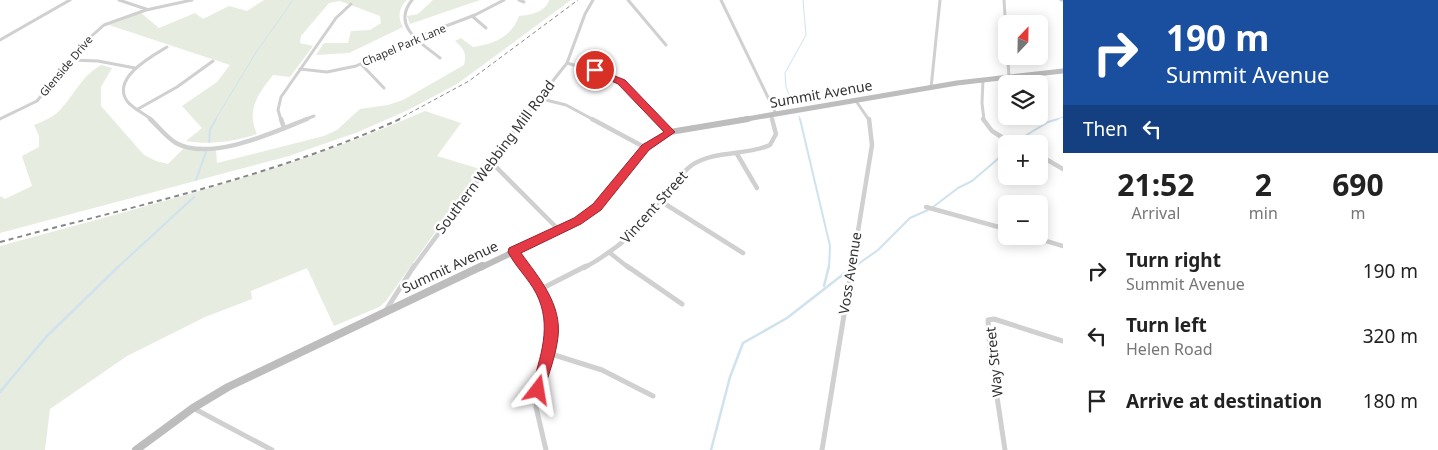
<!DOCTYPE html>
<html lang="en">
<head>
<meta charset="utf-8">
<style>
	:root { --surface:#fff; --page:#f6f6f6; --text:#222; --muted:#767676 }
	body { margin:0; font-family:"Noto Sans",sans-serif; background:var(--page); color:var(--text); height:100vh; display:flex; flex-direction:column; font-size:19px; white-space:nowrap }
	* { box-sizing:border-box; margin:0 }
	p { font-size:16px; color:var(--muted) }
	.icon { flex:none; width:28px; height:28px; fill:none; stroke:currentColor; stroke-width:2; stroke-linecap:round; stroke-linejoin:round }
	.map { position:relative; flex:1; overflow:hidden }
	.side { display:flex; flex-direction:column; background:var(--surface); width:375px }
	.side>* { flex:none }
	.hud { background:#1a4fa0; color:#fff; overflow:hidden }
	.needle { width:32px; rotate:22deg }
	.controls { position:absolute; left:998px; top:15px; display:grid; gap:10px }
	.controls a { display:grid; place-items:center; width:50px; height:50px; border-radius:8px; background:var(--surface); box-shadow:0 2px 12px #0003; font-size:25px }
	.pin { position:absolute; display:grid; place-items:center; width:42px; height:42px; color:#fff; margin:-21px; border:2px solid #fff; border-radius:50%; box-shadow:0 1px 5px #0007 }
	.me { position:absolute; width:55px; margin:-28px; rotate:14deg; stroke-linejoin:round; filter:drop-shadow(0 0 4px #0008) }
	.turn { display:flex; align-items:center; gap:18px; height:105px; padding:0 20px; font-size:22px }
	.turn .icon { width:65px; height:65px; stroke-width:2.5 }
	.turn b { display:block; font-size:35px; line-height:42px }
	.then { display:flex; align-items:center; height:48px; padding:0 20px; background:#0003; gap:10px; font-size:19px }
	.eta { display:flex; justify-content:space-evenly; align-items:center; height:85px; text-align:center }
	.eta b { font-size:30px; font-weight:700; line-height:35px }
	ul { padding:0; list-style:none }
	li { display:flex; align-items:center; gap:15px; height:65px; padding:0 20px }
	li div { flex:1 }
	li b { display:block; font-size:19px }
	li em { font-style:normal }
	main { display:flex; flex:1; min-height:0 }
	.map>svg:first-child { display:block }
</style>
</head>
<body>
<main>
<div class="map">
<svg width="1063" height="450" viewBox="0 0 1063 450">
	<rect width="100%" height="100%" fill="#fff"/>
	<g fill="#e6ecdf">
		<path d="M264,0h143c-8,7 -10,18 -4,27l-54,26 -33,2 8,-12h24l3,-12 19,-1 11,-7 -1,-7 -40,-15 -11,2 -28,33 -1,7 13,3 -23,31 -17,-2c-15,19 -27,35 -16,59 -23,8 -47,11 -71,7l16,-13 -20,-22 35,-24 13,-17 -121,-40 32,-12 18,15 36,-15 8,6 26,-13 18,5z"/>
		<polygon points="433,0 480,0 410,24 407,16 418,14"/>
		<path d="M549,0h22l-114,84 -49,26 -50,22 -69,24 -289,77v-37l5,3 27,-13 -10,-30 17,-9v-11l-5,-11c10,-4 20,-8 27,-16 15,-17 20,-32 40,-44l11,3 -11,19v19l43,49 12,6 12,3 15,-15 33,1 1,13 107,-27 13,-6 23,-21 28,-4 15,-5 61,-35c3,-12 0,-16 -9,-24l6,-3 12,9c20,-3 39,-10 46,-31 11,-1 27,-4 30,-16z"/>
		<path d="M425,111l36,12 -24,33 43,13 -94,132 -7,6 -45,19 -27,-58 -56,23 1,8 -47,18 -78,39 -77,53 -5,41h-45v-204c144,-40 287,-74 425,-135z"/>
	</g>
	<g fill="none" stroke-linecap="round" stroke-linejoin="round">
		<g stroke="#cfe2ee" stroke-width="1">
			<polyline points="794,106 786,87 785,73 806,35 803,0"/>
			<polyline points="799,116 800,120"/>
			<polyline points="215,120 257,51 293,0"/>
			<polyline points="1054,120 1063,117"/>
		</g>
		<g stroke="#cfe2ee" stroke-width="2">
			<polyline points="800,119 830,246 829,268"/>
			<polyline points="209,142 210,130 216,119"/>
			<polyline points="1015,142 1048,122 1058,119"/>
			<polyline points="196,180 206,152"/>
			<polyline points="933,207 958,188 972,181 1006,152"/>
			<polyline points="854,267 878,250 910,218 928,210"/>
			<polyline points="117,268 194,197"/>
		</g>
		<g stroke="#cfe2ee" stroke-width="2.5">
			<polyline points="824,286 829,266"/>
			<polyline points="0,392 46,337 119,266"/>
			<polyline points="711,450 730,377 743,343 787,318 850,269"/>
		</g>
		<g stroke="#d0d0d0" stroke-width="3">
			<polyline points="119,0 146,9"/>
			<path d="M412,0c-21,26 9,43 28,58"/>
			<polyline points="519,0 524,2"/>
			<polyline points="628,0 666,45"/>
			<polyline points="721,0 776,114"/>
			<polyline points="1004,0 1009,77"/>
			<polyline points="1061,0 1063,0"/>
			<polyline points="472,16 486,28"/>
			<polyline points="0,40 70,0"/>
			<polyline points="70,60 98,61 135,68"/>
			<polyline points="567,63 614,77 658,120"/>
			<polyline points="361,64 384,88"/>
			<polyline points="300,69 327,72 356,66 417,37 475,15 504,0"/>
			<polyline points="983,80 982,103 984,120"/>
			<polyline points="931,88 940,0"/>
			<polyline points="538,98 566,105 594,120"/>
			<polyline points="856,101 869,120"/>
			<polyline points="138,109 177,87 213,61"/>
			<polyline points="770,115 773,120"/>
			<polyline points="0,119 37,101 86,41 104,25 146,10 192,0"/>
			<path d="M152,120c-8,-7 -19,-11 -25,-19 -16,-23 25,-45 40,-54"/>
			<polyline points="281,120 278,110 281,97 336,18 351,4"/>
			<polyline points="304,120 314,116"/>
			<polyline points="522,120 567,63 585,14 593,0"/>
		</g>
		<g stroke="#d0d0d0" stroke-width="4.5">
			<path d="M150,119c9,8 16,18 26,24 35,19 98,-11 131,-24"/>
			<polyline points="281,119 284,128"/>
			<polyline points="592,119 646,148"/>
			<polyline points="656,119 670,132"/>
			<polyline points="983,119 992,131 1013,144"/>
			<polyline points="737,154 757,188"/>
			<polyline points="1039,155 1063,169"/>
			<polyline points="491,162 559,230"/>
			<polyline points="662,202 743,253"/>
			<polyline points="926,207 1006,229"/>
			<polyline points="1030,236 1063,246"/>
			<polyline points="513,251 524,268"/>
			<polyline points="610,253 629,268"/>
			<polyline points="413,268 523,119"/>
			<path d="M584,268c27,-15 51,-34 71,-58 12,-15 22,-34 37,-45 22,-15 54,-9 78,-20l6,-11 -4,-15"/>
			<polyline points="852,268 872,145 869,119"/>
		</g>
		<g stroke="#d0d0d0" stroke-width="5">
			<polyline points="524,266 547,301 553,325 536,407 546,450"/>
			<polyline points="627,266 682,304"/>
			<polyline points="541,289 586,266"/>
			<polyline points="386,310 414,266"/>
			<polyline points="548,353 602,370 653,396"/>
			<polyline points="193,408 272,450"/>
			<polyline points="822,450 852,266"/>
			<polyline points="1005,450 990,350 988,320 994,319 1063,341"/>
		</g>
		<polyline stroke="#bdbdbd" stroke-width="5" points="741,120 957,83 1063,71"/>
		<polyline stroke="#bdbdbd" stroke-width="6" points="480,268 578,221 603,199 643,151 670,132 748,119"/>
		<polyline stroke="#bdbdbd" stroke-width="8" points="136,450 193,408 228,387 482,266"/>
		<polyline stroke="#888" stroke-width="1" stroke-dasharray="4 3" stroke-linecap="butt" points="397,120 469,81 578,0"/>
		<path stroke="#888" stroke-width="2" stroke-dasharray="5 4" stroke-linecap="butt" d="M0,242c134,-36 273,-65 400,-123"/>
	</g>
	<path fill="#e63946" stroke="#96252e" d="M595,68l30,12 50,52 -26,18 -48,60 -20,14 -60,29c18,25 41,51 37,84 -2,18 -9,36 -14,53l-2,5 -4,2 -5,-2 -2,-5c9,-33 22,-64 5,-97 -8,-15 -21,-27 -28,-41l1,-4 65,-30 19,-14 49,-59 22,-13 -46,-48 -26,-12 -1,-2z"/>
	<g text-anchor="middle" stroke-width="5" stroke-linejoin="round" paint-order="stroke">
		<g font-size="11" fill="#333" stroke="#fff">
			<text transform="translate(404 45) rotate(-23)" y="4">Chapel Park Lane</text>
			<text transform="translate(66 66) rotate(-50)" y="4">Glenside Drive</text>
		</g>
		<g font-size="14" fill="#333" stroke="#fff">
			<text transform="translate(821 94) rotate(-10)" y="5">Summit Avenue</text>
			<text transform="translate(495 157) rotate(-53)" y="5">Southern Webbing Mill Road</text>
			<text transform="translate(654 207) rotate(-48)" y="5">Vincent Street</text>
			<text transform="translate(450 267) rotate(-25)" y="5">Summit Avenue</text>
			<text transform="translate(850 273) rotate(-81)" y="5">Voss Avenue</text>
			<text transform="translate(994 362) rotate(-96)" y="5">Way Street</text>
		</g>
	</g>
</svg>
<div class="controls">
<a><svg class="needle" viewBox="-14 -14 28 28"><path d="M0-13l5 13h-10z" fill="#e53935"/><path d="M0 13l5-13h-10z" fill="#767676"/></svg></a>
<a><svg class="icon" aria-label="layers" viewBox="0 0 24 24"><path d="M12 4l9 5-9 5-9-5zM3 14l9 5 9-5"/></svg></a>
<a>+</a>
<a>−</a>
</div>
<div class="pin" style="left:595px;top:70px;background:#d93025"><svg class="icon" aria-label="arrive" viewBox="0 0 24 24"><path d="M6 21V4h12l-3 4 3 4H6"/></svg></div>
<svg class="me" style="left:538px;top:390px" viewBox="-20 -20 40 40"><path d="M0-17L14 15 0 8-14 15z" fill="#e63946" stroke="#fff" stroke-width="4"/></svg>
</div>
<section class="side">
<div class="hud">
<div class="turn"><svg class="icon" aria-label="right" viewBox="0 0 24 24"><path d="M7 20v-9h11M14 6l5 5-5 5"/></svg><div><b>190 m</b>Summit Avenue</div></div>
<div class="then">Then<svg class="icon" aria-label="left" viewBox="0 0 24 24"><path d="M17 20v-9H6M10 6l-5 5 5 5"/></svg></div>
</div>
<div class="eta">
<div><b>21:52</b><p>Arrival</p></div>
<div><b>2</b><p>min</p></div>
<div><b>690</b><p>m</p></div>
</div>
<ul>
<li><svg class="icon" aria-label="right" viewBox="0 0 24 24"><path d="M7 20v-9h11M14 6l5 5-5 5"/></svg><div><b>Turn right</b><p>Summit Avenue</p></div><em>190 m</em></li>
<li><svg class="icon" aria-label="left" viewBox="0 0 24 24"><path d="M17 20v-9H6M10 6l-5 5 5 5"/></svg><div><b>Turn left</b><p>Helen Road</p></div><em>320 m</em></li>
<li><svg class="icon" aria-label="arrive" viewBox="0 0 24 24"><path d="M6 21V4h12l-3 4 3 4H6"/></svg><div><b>Arrive at destination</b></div><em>180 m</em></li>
</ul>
</section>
</main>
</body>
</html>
